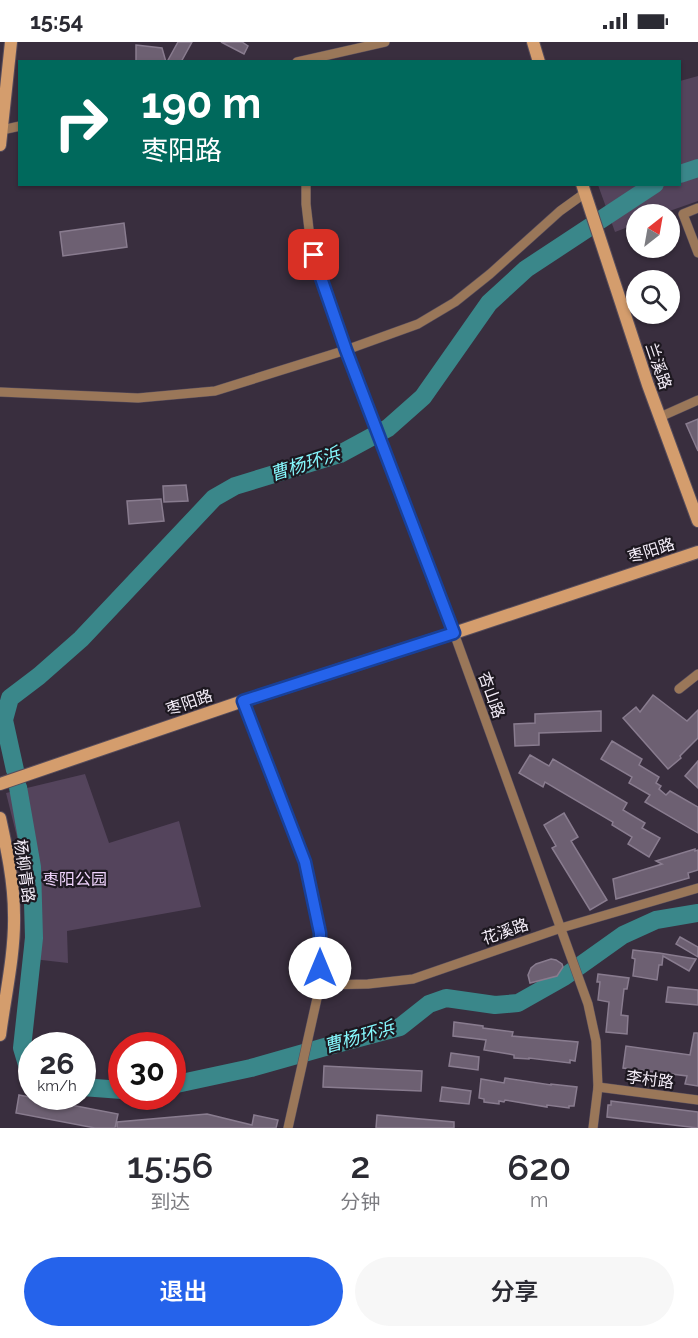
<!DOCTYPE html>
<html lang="zh">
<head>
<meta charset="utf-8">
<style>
	:root { --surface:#fff; --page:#f7f7f7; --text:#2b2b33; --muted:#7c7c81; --accent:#2563eb }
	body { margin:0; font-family:Raleway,"Noto Sans SC",sans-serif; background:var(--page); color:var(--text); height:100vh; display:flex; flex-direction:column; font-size:22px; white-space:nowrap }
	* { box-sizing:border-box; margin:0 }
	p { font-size:20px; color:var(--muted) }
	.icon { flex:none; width:33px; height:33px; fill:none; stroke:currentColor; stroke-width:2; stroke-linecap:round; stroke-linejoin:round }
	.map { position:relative; height:1086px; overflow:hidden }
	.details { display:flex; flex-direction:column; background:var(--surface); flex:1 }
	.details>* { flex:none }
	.guide { position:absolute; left:18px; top:18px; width:663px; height:126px; border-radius:0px; box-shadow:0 2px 4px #0004; background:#00695c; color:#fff; overflow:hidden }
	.needle { width:39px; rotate:31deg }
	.tools { position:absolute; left:626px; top:162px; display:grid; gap:12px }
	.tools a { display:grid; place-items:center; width:54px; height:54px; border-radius:50%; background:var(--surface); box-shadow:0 2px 4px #0004; font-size:30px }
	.speed { position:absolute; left:18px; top:990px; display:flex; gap:12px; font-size:30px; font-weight:700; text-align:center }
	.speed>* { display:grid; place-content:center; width:78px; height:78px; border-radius:50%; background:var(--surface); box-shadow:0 2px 4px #0004; line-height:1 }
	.speed small { font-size:15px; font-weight:400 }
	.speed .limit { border:9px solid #d22; background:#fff; color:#111 }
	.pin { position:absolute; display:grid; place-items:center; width:51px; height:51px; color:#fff; margin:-26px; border-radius:12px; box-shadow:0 3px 9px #0006 }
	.me { position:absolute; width:66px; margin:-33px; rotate:0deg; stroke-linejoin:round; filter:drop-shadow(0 0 4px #0008) }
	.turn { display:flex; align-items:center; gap:21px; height:126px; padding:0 24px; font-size:27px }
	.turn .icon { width:78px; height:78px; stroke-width:2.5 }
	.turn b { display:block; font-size:42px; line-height:51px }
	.eta { display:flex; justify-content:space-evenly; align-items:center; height:102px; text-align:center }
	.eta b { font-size:36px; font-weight:600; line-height:42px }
	.button { display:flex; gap:12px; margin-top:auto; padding:12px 24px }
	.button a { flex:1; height:69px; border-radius:36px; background:var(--accent); color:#fff; font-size:24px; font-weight:600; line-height:69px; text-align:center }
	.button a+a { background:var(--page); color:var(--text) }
	.status { display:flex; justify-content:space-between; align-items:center; height:42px; padding:0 30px; background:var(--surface); direction:ltr }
	.status svg { height:16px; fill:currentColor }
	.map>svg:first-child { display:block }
</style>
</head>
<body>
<div class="status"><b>15:54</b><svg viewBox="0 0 49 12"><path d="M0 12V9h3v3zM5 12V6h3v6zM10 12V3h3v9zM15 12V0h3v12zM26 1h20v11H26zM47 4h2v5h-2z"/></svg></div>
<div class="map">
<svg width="698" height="1086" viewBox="0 0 698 1086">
	<rect width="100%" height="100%" fill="#392e3e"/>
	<g fill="#54445c">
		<polygon points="698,34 698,159 661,172 636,172 636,182 615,190 598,143 680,142 680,39"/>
		<polygon points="85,732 109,801 179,779 201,865 67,889 68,921 24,916 26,867 23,819 6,751"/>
	</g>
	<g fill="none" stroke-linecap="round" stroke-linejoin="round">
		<g stroke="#3a878a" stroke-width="18">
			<polyline points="680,132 698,126"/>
			<polyline points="15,728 4,678 10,656 39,634 81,597 214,456 235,444 340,412 388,386 423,355 489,261 526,227 655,142"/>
			<polyline points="18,745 32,825 34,896 22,1006 28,1026 32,1029"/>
			<polyline points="172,1043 251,1026 325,1005 400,985 429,962 446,956 495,963 518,961 564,935 623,893 656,878 698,871"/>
			<polyline points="82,1045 122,1048"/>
		</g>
	</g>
	<g fill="#6d6072" stroke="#897c8f" stroke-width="1.5">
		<polygon points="178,0 192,0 181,20 167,20"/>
		<polygon points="221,0 242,0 248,4 244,12"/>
		<polygon points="136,3 162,6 166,20 136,20"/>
		<polygon points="124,181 127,205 63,214 60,190"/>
		<polygon points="698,377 698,409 686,382"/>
		<polygon points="186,443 188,459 164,460 163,444"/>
		<polygon points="161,457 164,479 129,482 127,459"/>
		<polygon points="653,653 687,679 698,668 698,696 680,714 681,716 668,727 623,676 636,665 640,670"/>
		<polygon points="601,669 601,689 539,691 539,703 515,704 514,682 535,681 535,672"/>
		<polygon points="612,699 642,717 639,723 659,735 656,741 661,744 659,747 666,753 670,749 698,765 698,791 645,760 650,753 629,741 632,735 601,717"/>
		<polygon points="530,713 549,724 553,717 627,761 623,768 645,781 642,786 660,796 649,815 628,802 632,795 612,783 613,780 545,740 543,745 519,731"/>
		<polygon points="698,719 698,746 685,734"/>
		<polygon points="564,771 578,795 571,799 607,858 590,868 552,806 556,804 544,783"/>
		<polygon points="695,807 695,809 698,808 698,828 688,831 689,836 616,857 613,837 662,822 656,819"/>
		<polygon points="680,895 698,905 698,915 676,902"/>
		<polygon points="633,908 659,911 696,917 689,929 663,914 662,923 659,923 657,938 633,934 635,917 632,916"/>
		<polygon points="551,917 556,918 562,922 563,925 557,934 530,941 528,933 531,926 536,922"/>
		<polygon points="598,932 629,936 627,947 624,947 621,973 628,974 627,992 606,990 609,960 598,958 600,940 597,940"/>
		<polygon points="668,945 698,948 698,963 666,960"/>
		<polygon points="454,980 483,984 483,986 513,990 512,994 578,1000 575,1019 570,1018 570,1021 529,1016 529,1017 514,1016 514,1013 509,1012 484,1008 486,998 453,994"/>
		<polygon points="694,991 698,991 698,1044 685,1042 687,1034 623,1026 626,1004 690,1013"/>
		<polygon points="451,1011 479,1015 478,1028 449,1024"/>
		<polygon points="324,1024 422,1029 421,1049 323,1045"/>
		<polygon points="505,1036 551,1043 551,1042 577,1045 574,1064 569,1064 569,1066 547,1063 547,1065 505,1058 504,1060 499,1059 499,1062 484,1060 484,1057 479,1056 481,1037 504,1041"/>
		<polygon points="442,1045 471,1049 469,1062 440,1059"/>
		<polygon points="19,1053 118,1072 115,1086 95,1086 16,1071"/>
		<polygon points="611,1059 698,1070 698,1086 607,1075 608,1063 611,1063"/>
		<polygon points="207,1072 252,1083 254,1073 278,1078 276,1086 117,1086 117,1080"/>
		<polygon points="377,1073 454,1080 454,1086 376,1086"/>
	</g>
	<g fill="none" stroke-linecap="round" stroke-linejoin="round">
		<g stroke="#574d5c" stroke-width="10">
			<g id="street">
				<polyline points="297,20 385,0"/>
				<polyline points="2,88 20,84"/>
				<polyline points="306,142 306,162 310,196 319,230 346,308 454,591 588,962 596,999 598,1045 593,1086"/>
				<polyline points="698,166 683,172 698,211"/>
				<polyline points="0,350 138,356 215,349 346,308 418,282 455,260 490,232 560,169 585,151"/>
				<polyline points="660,375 698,358"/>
				<polyline points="679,647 698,632"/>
				<polyline points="243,659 305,820 320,891 320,943 288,1086"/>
				<polyline points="320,943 368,942 413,937 561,886 698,846"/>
				<polyline points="598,1045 698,1058"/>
			</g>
		</g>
		<g stroke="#574d5c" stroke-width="14">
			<g id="secondary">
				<polyline points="533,0 539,20"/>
				<polyline points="0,103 11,0"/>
				<polyline points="582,142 648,343 698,479"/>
				<polyline points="0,742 243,659 454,591 698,510"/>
				<path d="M0,776c7,32 14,64 14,97 1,38 -9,82 -14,120"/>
			</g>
		</g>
		<use href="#street" stroke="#9a7759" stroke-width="9"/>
		<use href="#secondary" stroke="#d49d6d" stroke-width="12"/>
	</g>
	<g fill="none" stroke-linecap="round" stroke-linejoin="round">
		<g stroke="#184099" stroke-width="15">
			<polyline id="route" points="314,213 319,230 346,308 454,591 243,659 305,820 320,891 320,926"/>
		</g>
		<use href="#route" stroke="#2563eb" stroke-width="10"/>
	</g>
	<g text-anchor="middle" stroke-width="4.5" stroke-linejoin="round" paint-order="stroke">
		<g font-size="16" fill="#f4edf8" stroke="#1d1820">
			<text transform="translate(659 324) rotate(71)" y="6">兰溪路</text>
			<text transform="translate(651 508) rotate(-18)" y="6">枣阳路</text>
			<text transform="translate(492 653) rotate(70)" y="6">杏山路</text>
			<text transform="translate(189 660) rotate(-19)" y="6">枣阳路</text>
			<text transform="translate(25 829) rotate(82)" y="6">杨柳青路</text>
			<text transform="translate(505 889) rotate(-19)" y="6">花溪路</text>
			<text transform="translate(650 1037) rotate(7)" y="6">李村路</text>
		</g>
		<g font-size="16" fill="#f1d5fe" stroke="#1d1820">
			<text x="75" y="843">枣阳公园</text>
		</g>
		<g font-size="18" font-style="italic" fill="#86f9fe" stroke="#1d1820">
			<text transform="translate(305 422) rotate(-18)" y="6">曹杨环浜</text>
			<text transform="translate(359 995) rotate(-16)" y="6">曹杨环浜</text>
		</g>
	</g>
</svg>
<div class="tools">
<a><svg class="needle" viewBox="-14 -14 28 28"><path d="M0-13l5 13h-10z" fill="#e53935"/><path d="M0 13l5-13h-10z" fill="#7c7c81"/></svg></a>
<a><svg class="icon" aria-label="search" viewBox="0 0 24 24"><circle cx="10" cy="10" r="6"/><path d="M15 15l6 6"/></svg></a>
</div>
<div class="speed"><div>26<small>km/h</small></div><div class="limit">30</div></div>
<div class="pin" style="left:314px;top:213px;background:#d93025"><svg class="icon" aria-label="arrive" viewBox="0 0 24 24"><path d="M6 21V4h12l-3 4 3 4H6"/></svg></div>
<svg class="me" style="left:320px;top:926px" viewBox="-20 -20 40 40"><circle r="19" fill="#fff"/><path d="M0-13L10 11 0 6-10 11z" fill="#2563eb"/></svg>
<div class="guide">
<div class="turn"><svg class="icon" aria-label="right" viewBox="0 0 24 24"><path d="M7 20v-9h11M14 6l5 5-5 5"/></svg><div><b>190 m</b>枣阳路</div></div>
</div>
</div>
<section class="details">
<div class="eta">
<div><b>15:56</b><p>到达</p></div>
<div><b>2</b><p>分钟</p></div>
<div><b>620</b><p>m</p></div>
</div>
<div class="button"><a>退出</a><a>分享</a></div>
</section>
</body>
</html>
